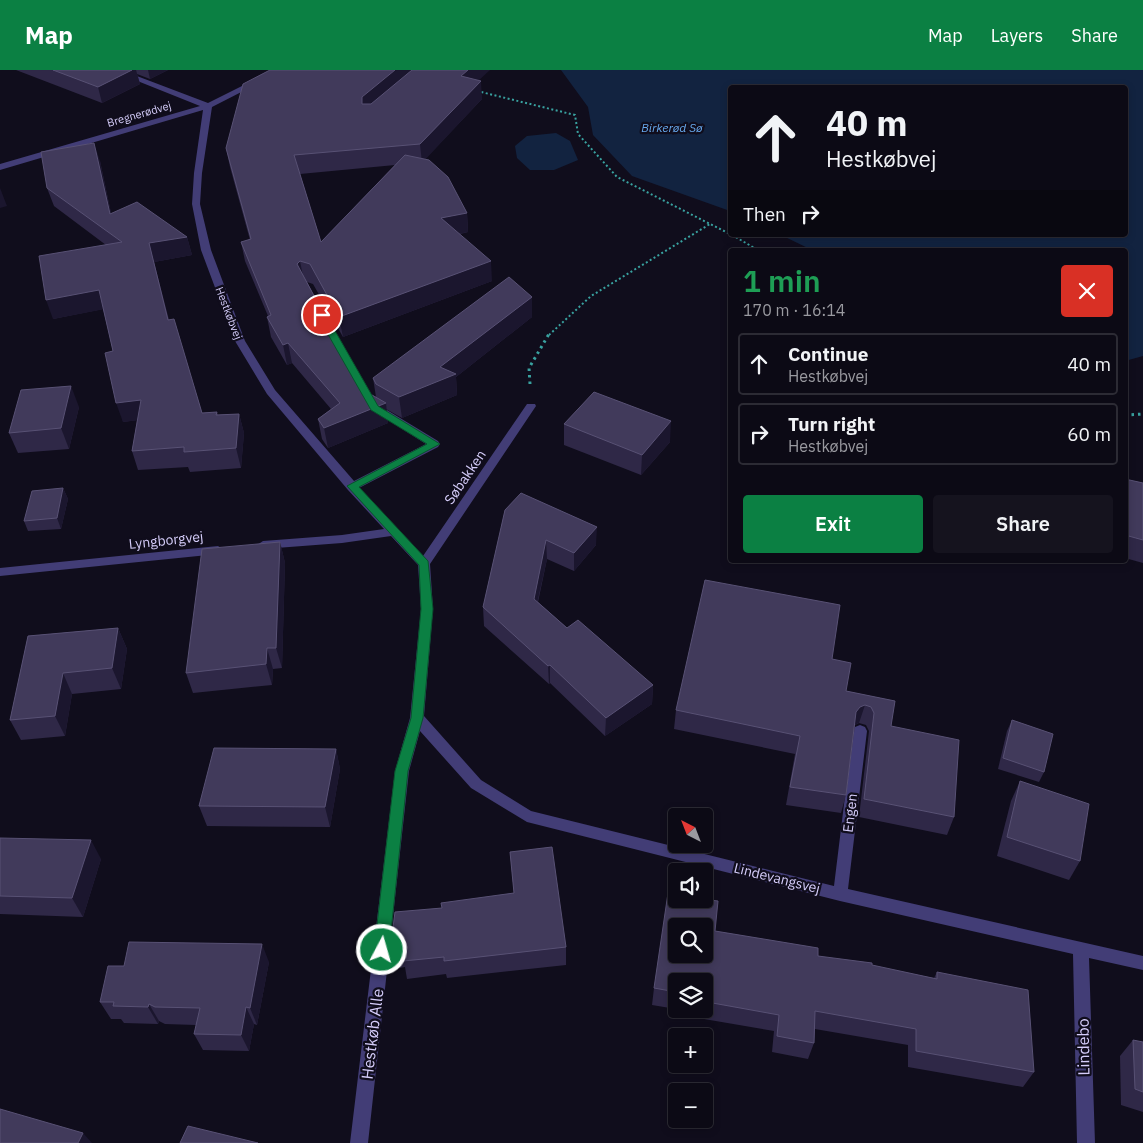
<!DOCTYPE html>
<html lang="en">
<head>
<meta charset="utf-8">
<style>
	:root { --surface:#0c0a15; --page:#15131e; --text:#f1f3f6; --muted:#9a9aa0; --line:#2c2b34; --accent:#0b8043 }
	body { margin:0; font-family:"IBM Plex Sans",sans-serif; background:var(--page); color:var(--text); height:100vh; display:flex; flex-direction:column; font-size:19px; white-space:nowrap }
	* { box-sizing:border-box; margin:0 }
	p { font-size:16px; color:var(--muted) }
	.icon { flex:none; width:28px; height:28px; fill:none; stroke:currentColor; stroke-width:2; stroke-linecap:round; stroke-linejoin:round }
	.map { position:relative; flex:1; overflow:hidden }
	.details { position:absolute; left:728px; top:178px; width:400px; height:315px; display:flex; flex-direction:column; background:var(--surface); border-radius:5px; box-shadow:0 2px 8px #0003,0 0 0 1px var(--line) }
	.details>* { flex:none }
	.guide { position:absolute; left:728px; top:15px; width:400px; height:152px; border-radius:5px; box-shadow:0 2px 8px #0003,0 0 0 1px var(--line); background:#0c0a15; color:var(--text); overflow:hidden }
	.needle { width:32px; rotate:318deg }
	.buttons { position:absolute; left:668px; top:738px; display:grid; gap:10px }
	.buttons a { display:grid; place-items:center; width:45px; height:45px; border-radius:5px; background:var(--surface); box-shadow:0 2px 8px #0003,0 0 0 1px var(--line); font-size:25px }
	.pin { position:absolute; display:grid; place-items:center; width:42px; height:42px; color:#fff; margin:-21px; border:2px solid #fff; border-radius:50%; box-shadow:0 1px 5px #0007 }
	.me { position:absolute; width:55px; margin:-28px; rotate:6deg; stroke-linejoin:round; filter:drop-shadow(0 0 4px #0008) }
	.turn { display:flex; align-items:center; gap:18px; height:105px; padding:0 15px; font-size:22px }
	.turn .icon { width:65px; height:65px; stroke-width:2.5 }
	.turn b { display:block; font-size:35px; line-height:42px }
	.then { display:flex; align-items:center; height:48px; padding:0 15px; background:#0003; gap:10px; font-size:19px }
	.round { display:grid; place-items:center; flex:none; width:52px; height:52px; border-radius:5px; background:var(--page) }
	.headline { display:flex; align-items:center; justify-content:space-between; height:85px; padding:0 15px }
	h1 { font-size:30px; font-weight:600; line-height:38px; color:#1e9e55 }
	.cta { display:flex; gap:10px; margin-top:auto; padding:10px 15px }
	.cta a { flex:1; height:58px; border-radius:5px; background:var(--accent); color:#fff; font-size:20px; font-weight:600; line-height:58px; text-align:center }
	.cta a+a { background:var(--page); color:var(--text) }
	ul { padding:0; list-style:none }
	li { display:flex; align-items:center; gap:15px; height:62px; margin:0 10px 8px; padding:0 5px; border:2px solid var(--line); border-radius:5px }
	li div { flex:1 }
	li b { display:block; font-size:19px }
	li em { font-style:normal }
	header { display:flex; align-items:center; gap:30px; box-sizing:border-box; height:70px; padding:0 25px; background:var(--accent); color:#fff }
	header strong { font-size:24px }
	nav { display:flex; gap:28px; margin-inline-start:auto; font-size:18px }
	.map>svg:first-child { display:block }
</style>
</head>
<body>
<header>
<strong>Map</strong>
<nav><a>Map</a><a>Layers</a><a>Share</a></nav>
</header>
<div class="map">
<svg width="1143" height="1073" viewBox="0 0 1143 1073">
	<rect width="100%" height="100%" fill="#100d1c"/>
	<g fill="#122340">
		<polygon points="561,0 1143,0 1143,286 1125,291 1125,180 812,180 781,165 1125,165 1125,18 730,18 730,141 632,106 593,65 588,37"/>
		<polygon points="556,63 570,71 578,90 554,100 530,100 517,88 515,76 527,66"/>
	</g>
	<g fill="none" stroke-linecap="round" stroke-linejoin="round">
		<g stroke="#39a2a0" stroke-width="2" stroke-dasharray="2 2.5" stroke-linecap="butt">
			<polyline points="477,21 575,45 578,64 617,107 730,164"/>
			<polyline points="732,165 758,180"/>
			<polyline points="549,265 591,226 710,154"/>
		</g>
		<g stroke="#39a2a0" stroke-width="3" stroke-dasharray="2.5 4" stroke-linecap="butt">
			<polyline points="530,314 529,298 549,264"/>
			<polyline points="1125,345 1143,344"/>
		</g>
		<g fill="#423d76" fill-rule="evenodd">
			<polygon points="110,0 121,0 208,33 274,0 284,0 212,37 202,103 200,134 211,180 245,271 275,320 354,411 426,374 369,338 368,336 369,334 377,334 438,371 440,374 438,377 359,418 423,486 527,334 535,334 536,336 430,494 433,539 424,646 481,710 531,741 834,816 853,661 855,657 860,655 865,657 867,661 848,819 1143,886 1143,900 1089,888 1095,1073 1077,1073 1073,884 840,831 527,752 471,718 420,661 409,701 368,1073 350,1073 395,701 410,648 421,539 418,495 391,466 342,473 263,479 257,475 263,471 342,465 384,459 348,420 267,324 235,271 201,180 192,134 194,103 203,40 0,100 0,94 200,36"/>
			<polygon points="218,476 224,480 218,484 0,506 0,498"/>
		</g>
	</g>
	<g fill="#2f2847" fill-rule="evenodd">
		<polygon points="16,0 168,0 150,9 137,4 140,14 102,33"/>
		<path d="M478,10l4,19 -57,60 42,54 1,19 -8,2 32,47 -149,56 -30,-53 -6,-2 58,109 11,6 -3,-19 159,-81v20l-76,60 1,18 -55,23 -16,-9 2,14 -60,25 -6,-9 -4,-20 13,-10 -39,-46 -5,2 -16,-28 -4,-20 1,-1 -23,-55 -4,-19 9,-2 -20,-73 -4,-19zM395,95l-74,77 -21,-68z"/>
		<polygon points="100,91 111,143 187,167 192,185 154,192 169,250 202,343 217,342 218,345 239,344 244,363 241,398 190,402 188,397 138,400 132,381 137,350 123,352 113,281 103,239 53,249 106,175 54,136 47,118"/>
		<polygon points="79,337 69,379 18,383 9,363"/>
		<polygon points="564,354 670,372 641,405 564,375"/>
		<polygon points="1125,409 1143,413 1143,493 1125,488"/>
		<polygon points="63,418 68,429 61,459 28,461 24,451"/>
		<polygon points="505,440 596,475 574,501 547,489 538,532 567,558 653,615 652,634 605,666 550,613 549,614 484,556 483,537"/>
		<polygon points="280,472 285,493 282,598 273,599 272,615 193,623 186,603"/>
		<polygon points="118,558 127,579 121,619 72,624 65,666 21,670 10,650 28,566"/>
		<polygon points="832,589 846,621 895,631 891,656 954,747 947,765 859,747 869,661 866,655 859,653 855,655 846,725 841,743 786,735 795,684 674,659 676,640"/>
		<polygon points="1012,650 1044,702 1039,712 998,699 1007,661"/>
		<polygon points="336,679 340,699 330,757 207,756 199,736"/>
		<polygon points="1020,711 1080,791 1069,810 997,786 1011,731"/>
		<polygon points="0,768 101,789 83,847 0,844"/>
		<polygon points="510,782 566,877 566,895 447,908 446,904 407,909 405,897 394,899 390,881 442,838 514,823"/>
		<polygon points="715,861 818,886 934,908 937,902 1034,1002 1023,1017 908,997 908,975 815,959 814,973 808,989 772,982 774,961 704,949 705,943 677,939 704,939 704,911 676,911 676,939 652,935 654,918"/>
		<polygon points="269,892 257,955 254,954 249,981 203,980 194,964 196,955 165,954 159,951 158,954 124,953 121,949 111,949 100,932 124,896"/>
		<polygon points="1133,970 1143,972 1143,1042 1121,1035 1120,986"/>
	</g>
	<g fill="#1b162e">
		<polygon points="132,0 136,0 140,14 102,33 98,17"/>
		<polygon points="148,0 168,0 150,9"/>
		<polygon points="395,0 413,0 365,46 362,34 362,27"/>
		<polygon points="468,0 490,0 463,25 461,6"/>
		<polygon points="481,11 482,29 422,93 420,74"/>
		<polygon points="94,73 100,91 115,162 110,144"/>
		<polygon points="0,118 7,136 0,138"/>
		<polygon points="467,143 468,162 443,167 441,148"/>
		<polygon points="187,167 192,185 154,192 173,269 149,173"/>
		<polygon points="300,191 304,211 297,194"/>
		<polygon points="491,191 492,211 343,267 339,247"/>
		<polygon points="99,220 105,239 53,249 46,230"/>
		<polygon points="532,227 532,247 456,307 457,325 402,348 399,327 440,297"/>
		<polygon points="288,273 292,293 287,295 283,275"/>
		<polygon points="71,316 79,337 69,379 61,358"/>
		<polygon points="141,330 148,349 123,352 116,333"/>
		<polygon points="386,333 388,353 328,378 324,358"/>
		<polygon points="239,344 244,363 241,398 236,378"/>
		<polygon points="671,351 670,372 641,405 642,385"/>
		<polygon points="63,418 68,429 61,459 57,448"/>
		<polygon points="597,457 596,475 574,501 574,483"/>
		<polygon points="546,470 547,489 534,547 534,529"/>
		<polygon points="280,472 285,493 282,598 276,578"/>
		<polygon points="118,558 127,579 121,619 112,598"/>
		<polygon points="267,578 273,599 272,615 266,594"/>
		<polygon points="550,595 550,613 549,614 548,596"/>
		<polygon points="63,603 72,624 65,666 55,646"/>
		<polygon points="653,615 652,634 605,666 606,648"/>
		<polygon points="865,635 859,653 854,655 856,642 860,637"/>
		<polygon points="336,679 340,699 330,757 325,737"/>
		<polygon points="91,770 101,789 83,847 72,828"/>
		<polygon points="262,874 269,892 257,955 250,938"/>
		<polygon points="149,934 159,951 158,954 148,937"/>
		<polygon points="246,937 254,954 249,981 241,965"/>
		<polygon points="83,1063 92,1073 78,1073"/>
	</g>
	<g fill="#413a5b" stroke="#585174" fill-rule="evenodd">
		<polygon points="53,0 132,0 98,17"/>
		<polygon points="270,0 395,0 362,27 362,34 371,34 412,0 468,0 461,6 481,11 420,74 294,85 321,172 405,85 429,90 448,107 467,143 441,148 491,191 339,247 310,194 300,191 297,194 365,321 386,333 324,358 318,349 340,333 288,273 283,275 267,247 271,245 241,172 251,169 226,78 243,14"/>
		<polygon points="94,73 110,144 137,132 187,167 149,173 168,250 174,249 202,343 217,342 216,345 239,344 236,378 184,382 184,377 132,381 141,330 116,333 105,283 113,281 99,220 46,230 39,186 122,172 47,118 41,82"/>
		<polygon points="509,207 532,227 440,297 456,304 399,327 376,314 373,308"/>
		<polygon points="71,316 61,358 9,363 21,320"/>
		<polygon points="594,322 671,351 642,385 564,354"/>
		<polygon points="1125,409 1143,413 1143,470 1125,465"/>
		<polygon points="63,418 57,448 24,451 32,421"/>
		<polygon points="521,423 597,457 574,483 546,470 534,529 567,558 578,550 653,615 606,648 550,595 548,596 483,537 505,440"/>
		<polygon points="280,472 276,578 267,578 266,594 186,603 202,479"/>
		<polygon points="705,510 840,535 832,589 851,593 846,621 895,631 891,656 959,670 954,747 864,729 874,643 871,637 865,635 860,637 856,642 846,725 790,717 800,666 676,640"/>
		<polygon points="118,558 112,598 63,603 55,646 10,650 28,566"/>
		<polygon points="1012,650 1053,664 1044,702 1003,688"/>
		<polygon points="214,678 336,679 325,737 199,736"/>
		<polygon points="1020,711 1089,734 1080,791 1007,767"/>
		<polygon points="0,768 91,770 72,828 0,826"/>
		<polygon points="552,777 566,877 444,891 444,887 403,891 402,879 390,881 395,842 442,838 441,833 514,823 510,782"/>
		<path d="M668,823l8,2v4h27l15,2 -3,30 103,17v8l54,7v2l65,14v-7l91,18 6,82 -118,-21v-22l-101,-18 -1,32 -37,-7 2,-21 -72,-13 1,-5 -4,-1v-15h-28v11l-22,-4zM676,856h28v28h-28z"/>
		<polygon points="129,872 262,874 250,938 246,937 241,965 194,964 200,938 155,937 149,934 148,937 113,936 114,932 100,932 108,896 124,896"/>
		<polygon points="1133,970 1143,972 1143,1022 1135,1019"/>
		<polygon points="0,1039 83,1063 78,1073 0,1073"/>
		<polygon points="188,1056 258,1073 180,1073"/>
	</g>
	<polygon fill="#0b8043" stroke="#07532c" points="318,243 326,245 378,336 440,374 359,417 428,491 433,539 423,648 408,701 389,880 387,885 382,887 376,885 374,880 395,701 411,648 421,539 419,495 347,416 427,374 371,340 317,245"/>
	<g text-anchor="middle" stroke-width="4.5" stroke-linejoin="round" paint-order="stroke">
		<g font-size="11" fill="#d5cdfa" stroke="#100d1c">
			<text transform="translate(139 44) rotate(-16)" y="4">Bregnerødvej</text>
			<text transform="translate(229 243) rotate(69)" y="4">Hestkøbvej</text>
		</g>
		<g font-size="12" font-style="italic" fill="#67a9ee" stroke="#100d1c">
			<text x="672" y="62">Birkerød Sø</text>
		</g>
		<g font-size="14" fill="#d5cdfa" stroke="#100d1c">
			<text transform="translate(465 407) rotate(-56)" y="5">Søbakken</text>
			<text transform="translate(166 470) rotate(-6)" y="5">Lyngborgvej</text>
			<text transform="translate(850 743) rotate(-83)" y="5">Engen</text>
			<text transform="translate(777 808) rotate(14)" y="5">Lindevangsvej</text>
		</g>
		<g font-size="16" fill="#d5cdfa" stroke="#100d1c">
			<text transform="translate(372 964) rotate(-83)" y="6">Hestkøb Alle</text>
			<text transform="translate(1083 977) rotate(-91)" y="6">Lindebo</text>
		</g>
	</g>
</svg>
<div class="buttons">
<a><svg class="needle" viewBox="-14 -14 28 28"><path d="M0-13l5 13h-10z" fill="#e53935"/><path d="M0 13l5-13h-10z" fill="#9a9aa0"/></svg></a>
<a><svg class="icon" aria-label="sound" viewBox="0 0 24 24"><path d="M4 9h4l5-4v14l-5-4H4zM17 9q2 3 0 6"/></svg></a>
<a><svg class="icon" aria-label="search" viewBox="0 0 24 24"><circle cx="10" cy="10" r="6"/><path d="M15 15l6 6"/></svg></a>
<a><svg class="icon" aria-label="layers" viewBox="0 0 24 24"><path d="M12 4l9 5-9 5-9-5zM3 14l9 5 9-5"/></svg></a>
<a>+</a>
<a>−</a>
</div>
<div class="pin" style="left:322px;top:245px;background:#d93025"><svg class="icon" aria-label="arrive" viewBox="0 0 24 24"><path d="M6 21V4h12l-3 4 3 4H6"/></svg></div>
<svg class="me" style="left:382px;top:880px" viewBox="-20 -20 40 40"><circle r="17" fill="#0b8043" stroke="#fff" stroke-width="3"/><path d="M0-11L8 9 0 5-8 9z" fill="#fff"/></svg>
<div class="guide">
<div class="turn"><svg class="icon" aria-label="ahead" viewBox="0 0 24 24"><path d="M12 20V5M6 11l6-6 6 6"/></svg><div><b>40 m</b>Hestkøbvej</div></div>
<div class="then">Then<svg class="icon" aria-label="right" viewBox="0 0 24 24"><path d="M7 20v-9h11M14 6l5 5-5 5"/></svg></div>
</div>
<section class="details">
<div class="headline"><div><h1>1 min</h1><p>170 m · 16:14</p></div><a class="round" style="background:#d93025;color:#fff"><svg class="icon" aria-label="close" viewBox="0 0 24 24"><path d="M6 6l12 12M18 6L6 18"/></svg></a></div>
<ul>
<li><svg class="icon" aria-label="ahead" viewBox="0 0 24 24"><path d="M12 20V5M6 11l6-6 6 6"/></svg><div><b>Continue</b><p>Hestkøbvej</p></div><em>40 m</em></li>
<li><svg class="icon" aria-label="right" viewBox="0 0 24 24"><path d="M7 20v-9h11M14 6l5 5-5 5"/></svg><div><b>Turn right</b><p>Hestkøbvej</p></div><em>60 m</em></li>
</ul>
<div class="cta"><a>Exit</a><a>Share</a></div>
</section>
</div>
</body>
</html>
